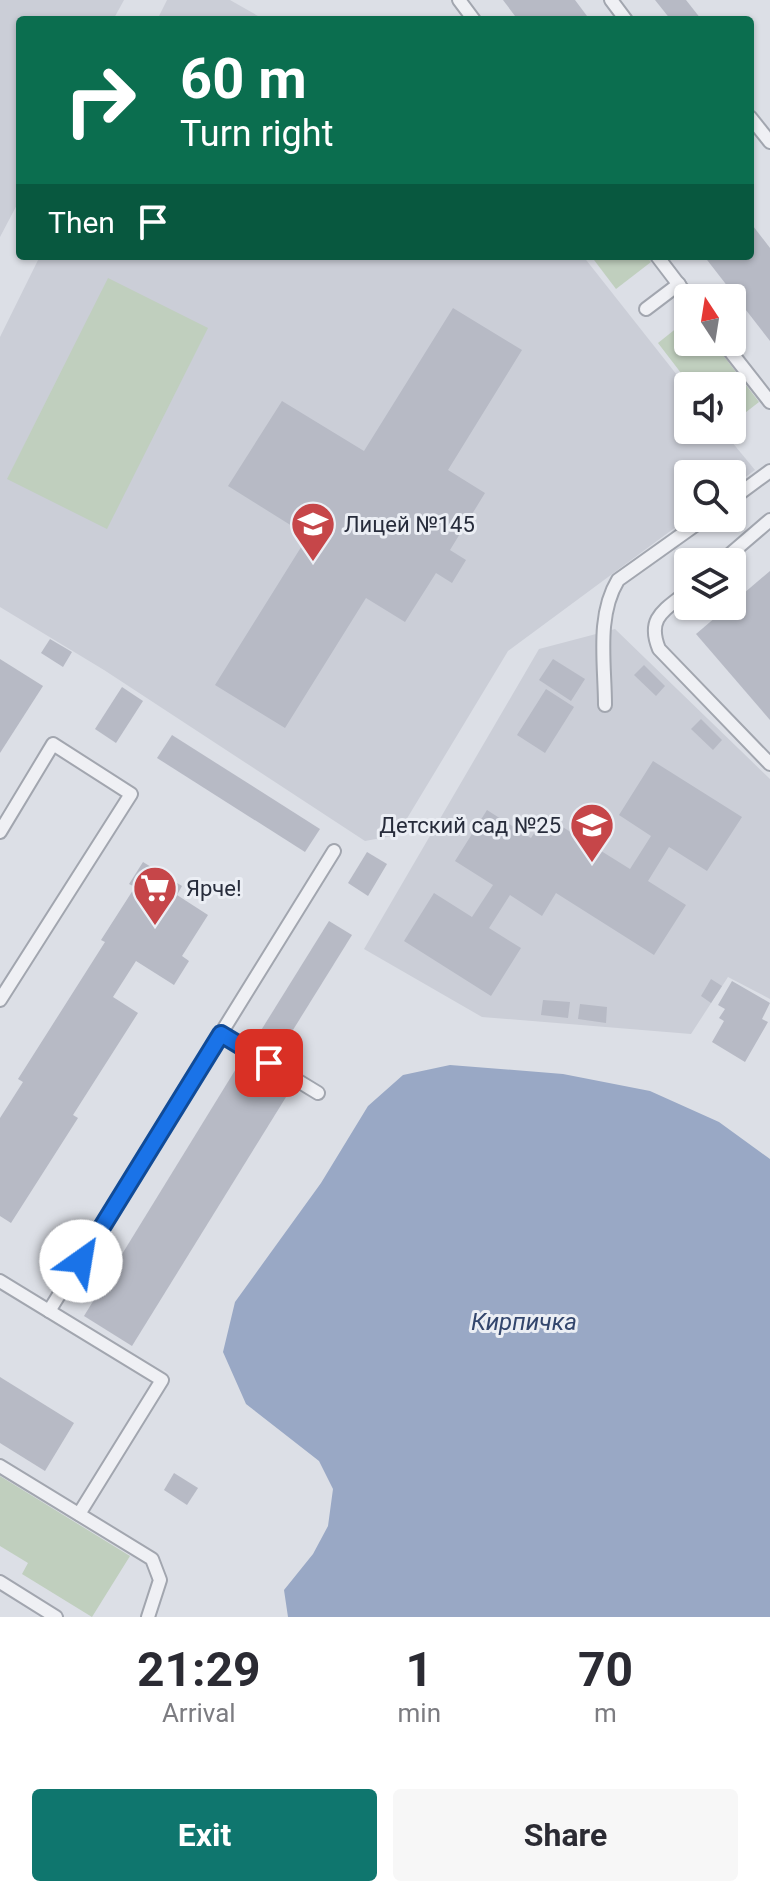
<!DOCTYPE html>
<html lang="en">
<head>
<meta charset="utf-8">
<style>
	:root { --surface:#fff; --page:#f7f7f7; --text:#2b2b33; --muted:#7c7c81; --accent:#0f766e }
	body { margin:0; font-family:Roboto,sans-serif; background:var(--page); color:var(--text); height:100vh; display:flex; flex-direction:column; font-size:30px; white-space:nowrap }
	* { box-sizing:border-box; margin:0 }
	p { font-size:26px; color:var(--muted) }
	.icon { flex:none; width:44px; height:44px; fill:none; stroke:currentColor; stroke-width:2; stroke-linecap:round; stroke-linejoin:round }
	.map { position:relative; height:1617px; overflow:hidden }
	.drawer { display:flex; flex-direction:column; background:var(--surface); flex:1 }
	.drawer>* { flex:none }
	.top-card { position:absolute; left:16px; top:16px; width:738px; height:244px; border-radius:8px; box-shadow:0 2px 6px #0004; background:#0b6e4f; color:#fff; overflow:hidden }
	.needle { width:52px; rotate:348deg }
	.fabs { position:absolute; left:674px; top:284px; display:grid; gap:16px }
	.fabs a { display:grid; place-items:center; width:72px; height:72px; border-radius:8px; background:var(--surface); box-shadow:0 2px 6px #0004; font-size:40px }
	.pin { position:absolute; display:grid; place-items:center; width:68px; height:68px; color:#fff; margin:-34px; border-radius:16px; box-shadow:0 4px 12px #0006 }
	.me { position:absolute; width:88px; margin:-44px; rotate:32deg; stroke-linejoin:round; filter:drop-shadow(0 0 6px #0008) }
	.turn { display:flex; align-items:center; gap:28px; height:168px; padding:0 32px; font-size:36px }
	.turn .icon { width:104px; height:104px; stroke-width:2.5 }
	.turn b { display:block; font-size:56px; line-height:68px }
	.then { display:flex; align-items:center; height:76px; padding:0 32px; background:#0003; gap:16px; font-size:30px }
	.eta { display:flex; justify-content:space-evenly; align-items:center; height:136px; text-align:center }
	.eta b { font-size:48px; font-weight:700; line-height:56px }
	.cta { display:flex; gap:16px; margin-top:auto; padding:16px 32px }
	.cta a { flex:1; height:92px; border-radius:8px; background:var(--accent); color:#fff; font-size:32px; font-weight:700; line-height:92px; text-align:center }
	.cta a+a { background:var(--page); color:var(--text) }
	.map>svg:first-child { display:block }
</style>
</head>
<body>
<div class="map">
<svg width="770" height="1617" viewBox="0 0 770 1617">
	<rect width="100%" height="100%" fill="#dcdfe6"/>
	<g fill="#cbced7">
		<polygon points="0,0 124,0 113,20 20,20 20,199 0,237"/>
		<polygon points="167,0 230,0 265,20 157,20"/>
		<polygon points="40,256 583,256 688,389 688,430 722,430 755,470 732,487 732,474 688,474 688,518 508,651 397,835 365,841 104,670 0,607 0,337"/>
		<polygon points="615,629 770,779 770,999 728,977 691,1034 482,1017 364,949 539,649"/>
	</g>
	<g fill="#c0cfbe">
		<polygon points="591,256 646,256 651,262 616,289"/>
		<polygon points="108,278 208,328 107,529 7,479"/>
		<polygon points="688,319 688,342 713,342 759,402 732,423 732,386 691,386 658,343"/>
		<polygon points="0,1476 130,1556 92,1617 22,1574 28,1563 0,1546"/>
	</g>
	<polygon fill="#99a8c5" points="450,1065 563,1074 650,1091 719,1122 770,1159 770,1617 288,1617 284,1590 313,1554 328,1526 333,1489 319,1461 246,1404 223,1352 235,1302 321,1183 368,1106 403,1075"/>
	<g fill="#b7bac5">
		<polygon points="503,0 575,0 590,20 518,20"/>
		<polygon points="655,0 686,0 701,19 671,20"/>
		<polygon points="750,222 770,248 770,341 704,256 750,256"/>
		<polygon points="453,308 522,350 448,470 485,493 450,550 466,560 452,583 436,573 405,622 366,598 285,728 215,685 308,536 228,486 282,401 364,451"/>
		<polygon points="770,571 770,720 696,634"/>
		<polygon points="50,639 72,652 63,667 41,653"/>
		<polygon points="0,659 43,686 0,753"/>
		<polygon points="553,659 585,679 571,701 539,680"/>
		<polygon points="644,665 665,686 656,696 634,675"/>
		<polygon points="122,687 143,701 116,743 95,729"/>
		<polygon points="546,689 574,707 545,753 517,735"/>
		<polygon points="701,719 722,740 713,750 691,729"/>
		<polygon points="172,735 320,829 305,852 157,758"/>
		<polygon points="653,761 742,817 707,871 669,847 648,881 686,905 654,955 556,893 542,916 510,895 489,928 521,948 491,996 404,941 434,893 472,917 493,885 455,861 487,810 531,838 545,816 630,869 651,836 619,815"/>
		<polygon points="367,852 387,864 368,896 348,883"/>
		<polygon points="143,862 182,886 177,895 208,915 182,956 189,961 174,985 136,961 113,997 138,1013 73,1115 78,1118 11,1223 0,1216 0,1118 23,1082 18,1079 105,942 101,940 135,887 129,884"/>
		<polygon points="329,921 352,935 283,1046 260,1032"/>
		<polygon points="711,979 722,986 711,1003 701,996"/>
		<polygon points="732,981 770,1003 762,1019 768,1022 745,1062 712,1042 724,1021 719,1018 725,1009 718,1005"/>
		<polygon points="543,1000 570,1002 568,1018 541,1015"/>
		<polygon points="580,1004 607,1007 606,1023 578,1019"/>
		<polygon points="242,1059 291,1089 132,1346 84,1316"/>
		<polygon points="0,1377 74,1423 45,1471 0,1443"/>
		<polygon points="174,1473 198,1488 187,1505 164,1490"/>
	</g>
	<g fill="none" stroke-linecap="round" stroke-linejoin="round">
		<g stroke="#a2a6af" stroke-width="16">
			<g id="lane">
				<polyline points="459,0 474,20"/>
				<polyline points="611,0 626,20"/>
				<polyline points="750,117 770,142"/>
				<polyline points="657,256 689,298"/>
				<polyline points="646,309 679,284"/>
				<polyline points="723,342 770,402"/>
				<polyline points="732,499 770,471"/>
				<polyline points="721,562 770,520"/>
				<path d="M688,591c-23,19 -42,26 -29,58l111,115"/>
				<path d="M605,705c0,-41 -9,-89 13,-125l87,-62"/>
				<polyline points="0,832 53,744 131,794 0,1000"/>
				<polyline points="221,1034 318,1093"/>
				<polyline points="0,1281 162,1380 79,1514"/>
				<polyline points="49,1311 334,851"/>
				<polyline points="0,1466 152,1559 160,1580 148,1617"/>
				<polyline points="0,1582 56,1617"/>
			</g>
		</g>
		<use href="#lane" stroke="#eff0f4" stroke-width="12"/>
	</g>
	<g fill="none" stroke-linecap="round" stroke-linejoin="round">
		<g stroke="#114b97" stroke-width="20">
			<polyline id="route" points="81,1261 221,1034 269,1063"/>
		</g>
		<use href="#route" stroke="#1a73e8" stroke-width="14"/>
	</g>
	<defs>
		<g id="school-pin" transform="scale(2.3)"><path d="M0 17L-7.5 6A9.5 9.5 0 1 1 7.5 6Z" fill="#c64649" stroke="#ebeef4"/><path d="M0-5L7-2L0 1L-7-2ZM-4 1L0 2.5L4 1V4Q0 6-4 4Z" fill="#fff"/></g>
		<g id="supermarket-pin" transform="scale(2.3)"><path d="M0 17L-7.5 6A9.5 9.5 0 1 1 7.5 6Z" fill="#c64649" stroke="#ebeef4"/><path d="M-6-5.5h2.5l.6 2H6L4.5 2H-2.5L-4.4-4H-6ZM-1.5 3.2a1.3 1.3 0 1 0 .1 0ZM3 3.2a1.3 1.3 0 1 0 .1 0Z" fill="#fff"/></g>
	</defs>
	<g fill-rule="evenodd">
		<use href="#school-pin" x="313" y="524"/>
		<use href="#school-pin" x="592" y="825"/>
		<use href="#supermarket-pin" x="155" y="888"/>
	</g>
	<g text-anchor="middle" stroke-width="6" stroke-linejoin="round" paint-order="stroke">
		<g font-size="22" fill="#272c3b" stroke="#ebeef4" text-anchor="start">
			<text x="344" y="532">Лицей №145</text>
			<text x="561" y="833" text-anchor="end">Детский сад №25</text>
			<text x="186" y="896">Ярче!</text>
		</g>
		<g font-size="24" font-style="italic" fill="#33466d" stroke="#ebeef4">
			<text x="524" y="1330">Кирпичка</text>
		</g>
	</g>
</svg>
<div class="fabs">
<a><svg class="needle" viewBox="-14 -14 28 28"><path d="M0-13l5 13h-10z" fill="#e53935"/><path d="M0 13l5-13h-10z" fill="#7c7c81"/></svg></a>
<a><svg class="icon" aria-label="sound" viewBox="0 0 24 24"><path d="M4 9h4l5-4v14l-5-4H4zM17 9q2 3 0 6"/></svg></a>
<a><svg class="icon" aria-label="search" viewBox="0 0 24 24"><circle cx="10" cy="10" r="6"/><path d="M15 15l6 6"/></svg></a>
<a><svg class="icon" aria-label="layers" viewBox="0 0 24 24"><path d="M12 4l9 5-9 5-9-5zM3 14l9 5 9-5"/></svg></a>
</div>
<div class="pin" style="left:269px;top:1063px;background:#d93025"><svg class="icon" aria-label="arrive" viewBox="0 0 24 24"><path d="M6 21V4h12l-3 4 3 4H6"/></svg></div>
<svg class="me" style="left:81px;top:1261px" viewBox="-20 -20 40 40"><circle r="19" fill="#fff"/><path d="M0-13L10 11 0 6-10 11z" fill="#1a73e8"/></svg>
<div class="top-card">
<div class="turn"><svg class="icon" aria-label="right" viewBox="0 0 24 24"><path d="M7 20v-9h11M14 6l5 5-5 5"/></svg><div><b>60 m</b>Turn right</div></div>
<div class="then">Then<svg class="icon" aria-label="arrive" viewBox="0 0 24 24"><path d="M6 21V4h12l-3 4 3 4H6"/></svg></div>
</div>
</div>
<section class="drawer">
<div class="eta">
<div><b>21:29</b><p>Arrival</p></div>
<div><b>1</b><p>min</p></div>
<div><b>70</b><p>m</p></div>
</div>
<div class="cta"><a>Exit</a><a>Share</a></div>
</section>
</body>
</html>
